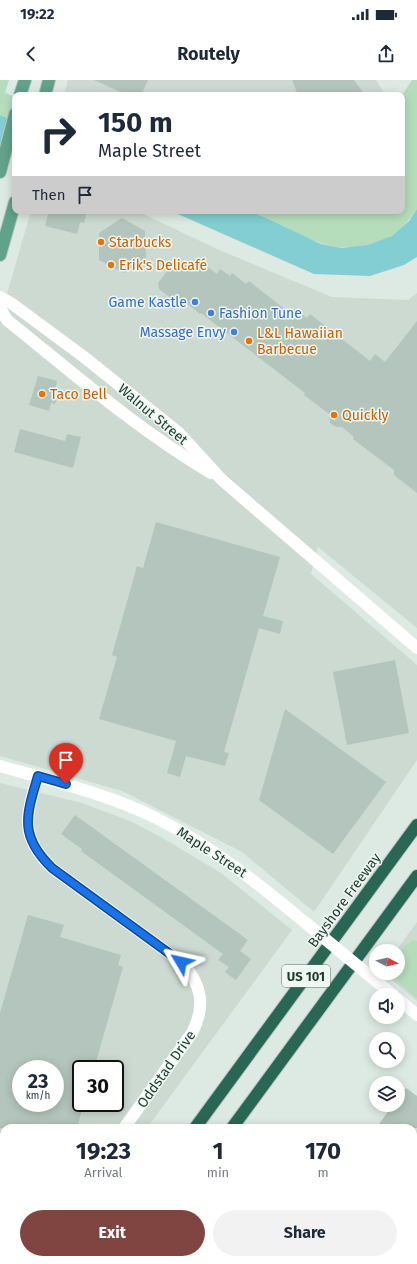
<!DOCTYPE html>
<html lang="en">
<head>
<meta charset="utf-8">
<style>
	:root { --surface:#fff; --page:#f2f2f3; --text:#1f2937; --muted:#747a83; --accent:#804541 }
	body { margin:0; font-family:"Fira Sans",sans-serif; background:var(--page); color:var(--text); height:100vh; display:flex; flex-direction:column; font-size:15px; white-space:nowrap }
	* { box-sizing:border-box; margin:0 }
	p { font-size:13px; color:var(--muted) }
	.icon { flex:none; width:22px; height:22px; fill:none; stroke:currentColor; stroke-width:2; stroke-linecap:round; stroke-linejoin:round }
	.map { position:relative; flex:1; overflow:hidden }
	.side { position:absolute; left:0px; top:1044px; width:417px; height:140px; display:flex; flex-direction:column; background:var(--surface); border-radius:12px 12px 0 0; box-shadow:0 2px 10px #0003 }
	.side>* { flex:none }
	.hud { position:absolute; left:12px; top:12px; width:393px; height:122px; border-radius:8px; box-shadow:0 2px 10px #0003; background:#fff; color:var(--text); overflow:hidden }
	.needle { width:26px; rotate:97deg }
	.tools { position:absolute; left:369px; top:864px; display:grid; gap:8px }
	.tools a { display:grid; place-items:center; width:36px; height:36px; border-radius:50%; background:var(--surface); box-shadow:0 2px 10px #0003; font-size:20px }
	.speed { position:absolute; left:12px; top:980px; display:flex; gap:8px; font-size:20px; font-weight:700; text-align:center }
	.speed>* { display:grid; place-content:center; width:52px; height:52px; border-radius:50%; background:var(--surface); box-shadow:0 2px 10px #0003; line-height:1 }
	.speed small { font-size:10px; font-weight:400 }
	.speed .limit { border:2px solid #111; border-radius:6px; background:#fff; color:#111 }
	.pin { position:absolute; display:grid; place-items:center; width:34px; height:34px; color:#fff; margin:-41px -17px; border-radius:50% 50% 50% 0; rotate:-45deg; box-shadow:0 0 4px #0007 }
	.pin .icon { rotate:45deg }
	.me { position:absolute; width:44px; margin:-22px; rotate:306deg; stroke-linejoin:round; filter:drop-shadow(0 0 3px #0008) }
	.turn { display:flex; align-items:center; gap:14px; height:84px; padding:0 20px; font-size:18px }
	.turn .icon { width:52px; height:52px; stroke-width:2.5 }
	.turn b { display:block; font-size:28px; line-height:34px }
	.then { display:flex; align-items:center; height:38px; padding:0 20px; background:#0003; gap:8px; font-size:15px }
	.eta { display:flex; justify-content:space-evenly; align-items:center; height:68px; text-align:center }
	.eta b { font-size:24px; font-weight:700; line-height:28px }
	.primary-button { display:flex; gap:8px; margin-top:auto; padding:8px 20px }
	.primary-button a { flex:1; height:46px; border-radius:24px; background:var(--accent); color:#fff; font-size:16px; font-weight:700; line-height:46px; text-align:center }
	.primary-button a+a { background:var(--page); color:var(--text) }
	.status { display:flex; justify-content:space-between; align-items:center; height:28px; padding:0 20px; background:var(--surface); direction:ltr }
	.status svg { height:11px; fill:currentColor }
	header { display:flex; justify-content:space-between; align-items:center; height:52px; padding:0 20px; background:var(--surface); font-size:18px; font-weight:700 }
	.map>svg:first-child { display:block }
</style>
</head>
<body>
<div class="status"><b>19:22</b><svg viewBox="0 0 49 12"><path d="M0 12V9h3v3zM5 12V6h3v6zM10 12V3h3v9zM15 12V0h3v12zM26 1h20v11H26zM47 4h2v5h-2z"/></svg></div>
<header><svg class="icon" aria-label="back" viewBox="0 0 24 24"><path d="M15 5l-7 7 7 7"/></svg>Routely<svg class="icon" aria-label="share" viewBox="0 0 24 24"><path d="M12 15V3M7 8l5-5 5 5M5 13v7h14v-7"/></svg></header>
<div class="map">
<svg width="417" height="1184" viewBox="0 0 417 1184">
	<rect width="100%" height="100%" fill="#ddeae3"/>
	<g fill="#ccdad2" fill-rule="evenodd">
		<polygon points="68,0 376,0 385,14 64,15"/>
		<polygon points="31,131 137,131 217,169 332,217 408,220 417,213 417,548 318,467 311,494 417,585 417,680 314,832 242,772 122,711 0,676 0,238"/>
		<path d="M0,703l82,20 48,18 31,16 60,36 71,57 -145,198h-143v132h45l-3,4h-46zM21,989h34v34h-34zM81,989h34v34h-34z"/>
		<polygon points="417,842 417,921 384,893 398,893 398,871 396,871"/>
		<polygon points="265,1180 332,1180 340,1184 263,1184"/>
	</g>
	<g fill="#b5ddbc">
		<polygon points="0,0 9,0 5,13 15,17 15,41 0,35"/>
		<path d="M412,0h5v129c-7,10 -15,20 -25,27 -19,12 -50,15 -71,7 -24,-8 -47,-21 -70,-32h151v-116z"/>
		<path d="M413,860l4,1v57l-18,-15 -6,-10h5c0,-17 0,-23 15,-33z"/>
	</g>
	<g fill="#82ced2">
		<polygon points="0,35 15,41 15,71 0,63"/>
		<polygon points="417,129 417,177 404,185 370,196 314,194 171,131 251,131 321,164 342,168 368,165 392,156 409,141"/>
	</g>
	<g fill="#b3c5bc" fill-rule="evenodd">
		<polygon points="94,0 148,0 141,15 127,15"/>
		<polygon points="292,0 354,0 365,15 298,15"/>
		<polygon points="49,131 87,131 84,143 80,142 77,154 45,146"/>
		<polygon points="122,138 145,151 146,178 124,193 99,180 99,153"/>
		<polygon points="175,181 201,182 217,194 220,189 230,196 232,193 246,204 249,201 291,234 295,229 307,238 310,234 370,281 375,274 385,282 417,241 417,413 394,395 394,390 353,359 354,357 342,347 336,347 330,343 329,334 304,315 305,313 201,233 200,234 184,221 176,222 159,209 158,203"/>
		<polygon points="38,296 57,301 54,314 58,315 57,319 55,324 51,323 49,331 29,325"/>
		<polygon points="20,349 65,361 67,354 81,357 73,388 14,372"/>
		<polygon points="156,442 280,477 263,536 283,541 280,554 259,548 224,672 229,673 225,686 186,676 180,697 167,693 176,661 99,639 117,577 112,575 137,486 143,488"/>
		<polygon points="395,580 409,653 347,665 333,592"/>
		<polygon points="285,629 386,702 333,774 259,720"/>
		<polygon points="75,735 248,860 240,871 251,879 236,900 225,892 229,887 218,880 223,874 81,771 82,769 61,754"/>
		<path d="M28,835l36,10 -4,12 61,18 -3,10 5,2 -29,102h-13v34h3l-7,25h-77v-115zM21,989h34v34h-34z"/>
		<polygon points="406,1008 417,1016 417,1048 376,1048 393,1025 398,1025 398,1018"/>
	</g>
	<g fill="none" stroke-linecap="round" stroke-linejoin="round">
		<g stroke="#bcc4c1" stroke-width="14">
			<g id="major">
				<polyline points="20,15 25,0"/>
				<polyline points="45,15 49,0"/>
				<polyline points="0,92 15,34"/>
				<polyline points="0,175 15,122"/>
			</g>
		</g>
		<g stroke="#bcc4c1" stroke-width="14">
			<g id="highway">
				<polyline points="195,1048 417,745"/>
				<polyline points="232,1048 417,796"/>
				<polyline points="76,1184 79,1180"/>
				<polyline points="96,1184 99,1180"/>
				<polyline points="133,1184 136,1180"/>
			</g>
		</g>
		<g stroke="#fff" stroke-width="12">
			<polyline points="0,217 11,223 84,277 179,353 222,400 417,568"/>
			<path d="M0,228l7,12c66,53 131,110 204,153"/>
			<path d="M0,686c53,15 108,28 158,53 55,28 102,66 149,105"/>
			<path d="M38,696c-12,40 -19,60 14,92l129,94c21,22 25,44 11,71l-68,95"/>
			<polyline points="376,901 393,915"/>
			<polyline points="398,919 417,935"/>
			<polyline points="24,1184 27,1180"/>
		</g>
		<use href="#major" stroke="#60a28a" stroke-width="12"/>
		<use href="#highway" stroke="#296754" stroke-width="12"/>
		<g stroke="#58766b" stroke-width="4.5">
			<polyline id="rail" points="292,1180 300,1184"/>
		</g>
		<use href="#rail" stroke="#eef7f1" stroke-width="3" stroke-dasharray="9" stroke-linecap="butt"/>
		<polyline stroke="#fff" stroke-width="12" points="307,844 376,901"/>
	</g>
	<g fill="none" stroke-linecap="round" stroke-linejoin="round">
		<g stroke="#114b97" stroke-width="10">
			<path id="route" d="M66,704l-28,-8c-12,40 -19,60 14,92l129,94"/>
		</g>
		<use href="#route" stroke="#1a73e8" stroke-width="7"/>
	</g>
	<g fill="#e8710a" stroke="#eef7f1" stroke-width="1.5">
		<circle cx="101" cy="162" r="4"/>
		<circle cx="111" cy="185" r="4"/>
		<circle cx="249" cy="261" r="4"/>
		<circle cx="42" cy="314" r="4"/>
		<circle cx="334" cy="335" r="4"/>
	</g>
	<g fill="#3f7fe0" stroke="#eef7f1" stroke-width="1.5">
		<circle cx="195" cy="222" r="4"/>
		<circle cx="211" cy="233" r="4"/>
		<circle cx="234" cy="252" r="4"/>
	</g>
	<g text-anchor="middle" stroke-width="3" stroke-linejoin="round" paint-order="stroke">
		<rect fill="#eef7f1" stroke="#5d736a" stroke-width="1" x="282" y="885" width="48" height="22" rx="3"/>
		<g font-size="13" font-weight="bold" fill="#1f3a30">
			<text x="306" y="901">US 101</text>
		</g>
		<g font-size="14" fill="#c56008" stroke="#eef7f1" text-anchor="start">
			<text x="109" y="167">Starbucks</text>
			<text x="119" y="190">Erik's Delicafé</text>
			<text x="257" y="258">L&amp;L Hawaiian<tspan x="257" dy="16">Barbecue</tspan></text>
			<text x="50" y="319">Taco Bell</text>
			<text x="342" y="340">Quickly</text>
		</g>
		<g font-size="14" fill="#366cbe" stroke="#eef7f1" text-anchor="end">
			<text x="187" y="227">Game Kastle</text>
			<text x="219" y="238" text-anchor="start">Fashion Tune</text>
			<text x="226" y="257">Massage Envy</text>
		</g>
		<g font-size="14" fill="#1f3a30" stroke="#eef7f1">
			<text transform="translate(153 334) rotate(40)" y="5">Walnut Street</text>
			<text transform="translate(212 772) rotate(33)" y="5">Maple Street</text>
			<text transform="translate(344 820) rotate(-54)" y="5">Bayshore Freeway</text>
			<text transform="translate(166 989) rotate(-55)" y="5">Oddstad Drive</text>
		</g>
	</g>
</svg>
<div class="tools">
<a><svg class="needle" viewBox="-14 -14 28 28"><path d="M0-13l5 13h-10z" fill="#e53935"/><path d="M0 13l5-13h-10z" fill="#747a83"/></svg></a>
<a><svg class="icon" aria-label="sound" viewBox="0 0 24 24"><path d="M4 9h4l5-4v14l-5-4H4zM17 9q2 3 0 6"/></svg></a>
<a><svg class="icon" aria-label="search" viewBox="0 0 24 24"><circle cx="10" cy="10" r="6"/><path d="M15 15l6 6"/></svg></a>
<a><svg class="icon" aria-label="layers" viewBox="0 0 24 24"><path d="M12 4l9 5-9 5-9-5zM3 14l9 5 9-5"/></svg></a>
</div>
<div class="speed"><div>23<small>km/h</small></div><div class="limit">30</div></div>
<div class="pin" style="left:66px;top:704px;background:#d93025"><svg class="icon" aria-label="arrive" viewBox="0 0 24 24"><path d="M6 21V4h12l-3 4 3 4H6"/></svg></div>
<svg class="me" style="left:181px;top:882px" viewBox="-20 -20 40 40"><path d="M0-17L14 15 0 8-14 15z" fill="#1a73e8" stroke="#fff" stroke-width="4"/></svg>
<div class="hud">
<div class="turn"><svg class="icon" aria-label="right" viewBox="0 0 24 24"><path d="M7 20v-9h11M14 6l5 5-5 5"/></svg><div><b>150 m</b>Maple Street</div></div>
<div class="then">Then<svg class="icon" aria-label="arrive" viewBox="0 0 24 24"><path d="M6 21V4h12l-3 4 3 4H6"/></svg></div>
</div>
<section class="side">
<div class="eta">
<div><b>19:23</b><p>Arrival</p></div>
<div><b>1</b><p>min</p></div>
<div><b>170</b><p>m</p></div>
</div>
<div class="primary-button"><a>Exit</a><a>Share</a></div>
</section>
</div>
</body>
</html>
